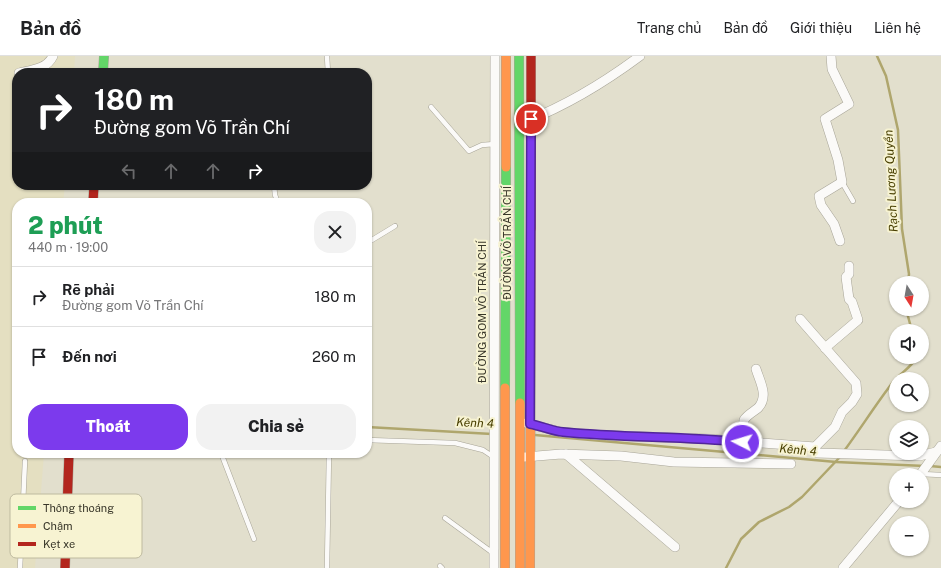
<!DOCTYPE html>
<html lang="vi">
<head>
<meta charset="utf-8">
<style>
	:root { --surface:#fff; --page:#f2f2f2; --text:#202124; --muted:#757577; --line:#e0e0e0; --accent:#7c3aed }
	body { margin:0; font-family:"Public Sans",sans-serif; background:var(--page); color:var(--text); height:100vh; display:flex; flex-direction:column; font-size:15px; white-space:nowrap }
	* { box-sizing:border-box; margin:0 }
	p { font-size:13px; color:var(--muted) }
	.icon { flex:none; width:22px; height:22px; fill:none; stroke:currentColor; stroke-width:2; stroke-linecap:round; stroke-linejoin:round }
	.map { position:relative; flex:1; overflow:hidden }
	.drawer { position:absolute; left:12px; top:142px; width:360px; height:260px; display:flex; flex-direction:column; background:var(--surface); border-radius:16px; box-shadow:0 1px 3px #0004 }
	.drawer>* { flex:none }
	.guide { position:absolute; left:12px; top:12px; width:360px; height:122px; border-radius:16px; box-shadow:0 1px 3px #0004; background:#202124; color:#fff; overflow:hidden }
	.needle { width:26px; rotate:169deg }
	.fabs { position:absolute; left:889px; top:220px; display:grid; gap:8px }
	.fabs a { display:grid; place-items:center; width:40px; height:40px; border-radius:50%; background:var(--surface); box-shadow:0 1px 3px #0004; font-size:20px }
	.pin { position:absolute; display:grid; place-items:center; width:34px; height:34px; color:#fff; margin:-17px; border:2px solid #fff; border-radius:50%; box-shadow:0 1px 4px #0007 }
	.me { position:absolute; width:44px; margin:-22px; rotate:275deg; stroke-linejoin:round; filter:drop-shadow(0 0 3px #0008) }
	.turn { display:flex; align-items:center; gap:14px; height:84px; padding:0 16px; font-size:18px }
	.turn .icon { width:52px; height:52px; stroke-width:2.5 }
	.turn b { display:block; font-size:28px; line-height:34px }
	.lanes { display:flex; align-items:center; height:38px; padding:0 16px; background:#0003; justify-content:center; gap:20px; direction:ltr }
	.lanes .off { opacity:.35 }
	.round { display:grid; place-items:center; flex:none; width:42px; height:42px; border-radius:16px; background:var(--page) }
	.headline { display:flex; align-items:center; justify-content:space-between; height:68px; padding:0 16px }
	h1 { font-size:24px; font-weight:800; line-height:30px; color:#1e9e55 }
	.button { display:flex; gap:8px; margin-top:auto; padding:8px 16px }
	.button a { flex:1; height:46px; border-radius:16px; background:var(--accent); color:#fff; font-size:16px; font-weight:800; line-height:46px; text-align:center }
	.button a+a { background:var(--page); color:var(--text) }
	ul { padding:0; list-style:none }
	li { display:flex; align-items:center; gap:12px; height:60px; padding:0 16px; border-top:1px solid var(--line) }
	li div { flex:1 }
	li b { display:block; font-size:15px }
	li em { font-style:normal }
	header { display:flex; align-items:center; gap:24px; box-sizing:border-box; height:56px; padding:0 20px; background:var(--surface); border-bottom:1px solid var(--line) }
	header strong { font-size:19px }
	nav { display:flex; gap:22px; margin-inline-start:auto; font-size:14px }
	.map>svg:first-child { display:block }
</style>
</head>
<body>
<header>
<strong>Bản đồ</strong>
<nav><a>Trang chủ</a><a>Bản đồ</a><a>Giới thiệu</a><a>Liên hệ</a></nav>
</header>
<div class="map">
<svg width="941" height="512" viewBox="0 0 941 512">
	<rect width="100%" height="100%" fill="#e2dfcd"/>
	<polygon fill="#e4dfc1" points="0,0 75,0 74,17 17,17 17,129 65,129 63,147 17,147 17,397 44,397 35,512 0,512"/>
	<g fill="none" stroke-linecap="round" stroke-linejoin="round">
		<g stroke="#afa66d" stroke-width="2.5">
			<polyline points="877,0 886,20 898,74 902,173 909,218 908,227"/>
			<polyline points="906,253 912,275"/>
			<polyline points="367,371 492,378"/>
			<polyline points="535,379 836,406 925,410"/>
			<path d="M844,395c17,-23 32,-47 49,-69 8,-10 17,-13 24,-25"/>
			<polyline points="930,410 941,411"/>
			<polyline points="726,512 741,483 759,466 789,451 802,441 840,401"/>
		</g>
		<g stroke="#a8a598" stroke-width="5.5">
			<g id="lane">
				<polyline points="327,0 328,17"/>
				<polyline points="431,51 469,95 482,89 495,88"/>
				<polyline points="842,126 853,145"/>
				<polyline points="274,129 275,139 278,147"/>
				<polyline points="367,187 395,170"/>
				<polyline points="367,384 455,387 483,394 495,402"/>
				<polyline points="150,397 151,397"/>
				<polyline points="221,397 254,483"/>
				<polyline points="921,418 941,419"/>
				<polyline points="445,462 493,497"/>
				<polyline points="440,510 442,512"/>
				<polyline points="20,512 25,405"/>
				<polyline points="327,512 329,397"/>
			</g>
		</g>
		<g stroke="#a8a598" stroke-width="10">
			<g id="street">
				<polyline points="831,0 832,13 849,48 825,63 838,104 842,126 819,140 821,149 834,168 840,185"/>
				<path d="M19,17c13,-3 28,-4 34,-17"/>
				<path d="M527,65c40,-16 78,-39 113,-65"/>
				<polyline points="800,263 856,327 857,338 852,346 842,356 835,371 815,391 817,397 919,400 936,396"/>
				<polyline points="825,292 858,264 852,246 849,243 846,221 849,218 849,210"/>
				<polyline points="526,367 561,376 597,379 710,383 815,391"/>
				<path d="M742,386l2,-22c3,-5 9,-8 14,-12 11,-12 2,-26 -2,-39"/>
				<polyline points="566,398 675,491"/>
				<polyline points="525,401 561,398 621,400 674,406 791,408"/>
				<polyline points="920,419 941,390"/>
				<polyline points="494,512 495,0"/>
				<polyline points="843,512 899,445"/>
			</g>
		</g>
		<g stroke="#a8a598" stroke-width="10">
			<g id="fast">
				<polyline points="519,0 520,347"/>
				<polyline points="103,17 104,0"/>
				<polyline points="505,332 506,111"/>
			</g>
		</g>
		<g stroke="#a8a598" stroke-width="10">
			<g id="slow">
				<polyline points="506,111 506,0"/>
				<polyline points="520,347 520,512"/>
				<polyline points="505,512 505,332"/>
				<polyline points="530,512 531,173"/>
			</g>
		</g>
		<g stroke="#a8a598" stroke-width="10">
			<g id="jam">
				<polyline points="93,147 94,129"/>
				<polyline points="531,173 531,0"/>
				<polyline points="65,512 69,397"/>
			</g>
		</g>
		<use href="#lane" stroke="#fbfaf8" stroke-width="4.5"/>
		<use href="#street" stroke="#fbfaf8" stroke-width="9"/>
		<use href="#fast" stroke="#63d668" stroke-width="9"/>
		<use href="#slow" stroke="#ff974d" stroke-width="9"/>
		<use href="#jam" stroke="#b3261e" stroke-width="9"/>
	</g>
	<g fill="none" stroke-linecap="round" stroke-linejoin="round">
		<g stroke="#51269a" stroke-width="10">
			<path id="route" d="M531,63l-1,305c12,2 22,7 33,8 60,6 119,4 179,10"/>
		</g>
		<use href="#route" stroke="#7c3aed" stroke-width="7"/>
	</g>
	<g text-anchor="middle" stroke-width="4" stroke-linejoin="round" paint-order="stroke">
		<g font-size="11" fill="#383629" stroke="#f7f3d2">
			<text transform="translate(507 187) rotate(-90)" y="4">ĐƯỜNG VÕ TRẦN CHÍ</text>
			<text transform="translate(482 256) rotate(-90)" y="4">ĐƯỜNG GOM VÕ TRẦN CHÍ</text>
		</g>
		<g font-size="12" font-style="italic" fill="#483f01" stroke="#f7f3d2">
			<text transform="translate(891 125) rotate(-93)" y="4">Rạch Lương Quyền</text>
			<text transform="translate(475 367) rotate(3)" y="4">Kênh 4</text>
			<text transform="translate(798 394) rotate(5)" y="4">Kênh 4</text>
		</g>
	</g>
	<rect x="10" y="438" width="132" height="64" rx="6" fill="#f7f3d2" stroke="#beba9f" stroke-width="1"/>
	<rect x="18" y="450" width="18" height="4" fill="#63d668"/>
	<rect x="18" y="468" width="18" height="4" fill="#ff974d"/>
	<rect x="18" y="486" width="18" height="4" fill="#b3261e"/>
	<g font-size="11" fill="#383629">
		<text x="43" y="456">Thông thoáng</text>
		<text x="43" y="474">Chậm</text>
		<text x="43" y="492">Kẹt xe</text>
	</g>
</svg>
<div class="fabs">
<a><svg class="needle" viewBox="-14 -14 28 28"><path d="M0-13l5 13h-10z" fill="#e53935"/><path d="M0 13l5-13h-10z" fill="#757577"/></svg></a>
<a><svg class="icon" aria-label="sound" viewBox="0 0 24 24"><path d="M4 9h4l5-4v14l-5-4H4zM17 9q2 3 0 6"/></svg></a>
<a><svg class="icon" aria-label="search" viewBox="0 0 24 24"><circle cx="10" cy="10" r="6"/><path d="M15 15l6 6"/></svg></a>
<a><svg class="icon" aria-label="layers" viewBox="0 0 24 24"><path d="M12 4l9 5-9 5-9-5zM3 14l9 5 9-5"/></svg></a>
<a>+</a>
<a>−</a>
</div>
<div class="pin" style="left:531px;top:63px;background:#d93025"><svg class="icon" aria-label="arrive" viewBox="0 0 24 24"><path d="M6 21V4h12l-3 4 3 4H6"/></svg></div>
<svg class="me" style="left:742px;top:386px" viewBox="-20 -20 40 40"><circle r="17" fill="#7c3aed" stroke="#fff" stroke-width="3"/><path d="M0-11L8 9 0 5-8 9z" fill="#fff"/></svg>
<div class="guide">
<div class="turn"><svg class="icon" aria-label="right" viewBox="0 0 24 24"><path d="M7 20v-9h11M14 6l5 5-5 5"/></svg><div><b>180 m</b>Đường gom Võ Trần Chí</div></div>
<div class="lanes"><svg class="icon off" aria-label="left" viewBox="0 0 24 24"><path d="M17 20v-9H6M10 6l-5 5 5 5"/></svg><svg class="icon off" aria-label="ahead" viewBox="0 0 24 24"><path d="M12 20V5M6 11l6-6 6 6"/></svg><svg class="icon off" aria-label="ahead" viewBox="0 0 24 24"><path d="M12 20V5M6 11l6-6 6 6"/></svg><svg class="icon" aria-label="right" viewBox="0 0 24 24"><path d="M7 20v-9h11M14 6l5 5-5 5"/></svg></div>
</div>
<section class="drawer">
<div class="headline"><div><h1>2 phút</h1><p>440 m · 19:00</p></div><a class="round"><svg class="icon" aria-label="close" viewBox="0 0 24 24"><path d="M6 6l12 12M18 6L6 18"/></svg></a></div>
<ul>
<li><svg class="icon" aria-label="right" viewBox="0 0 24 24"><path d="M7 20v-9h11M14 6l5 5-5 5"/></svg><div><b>Rẽ phải</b><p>Đường gom Võ Trần Chí</p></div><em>180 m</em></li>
<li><svg class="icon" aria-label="arrive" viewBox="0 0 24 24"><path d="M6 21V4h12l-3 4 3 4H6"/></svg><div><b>Đến nơi</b></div><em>260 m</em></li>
</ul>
<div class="button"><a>Thoát</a><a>Chia sẻ</a></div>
</section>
</div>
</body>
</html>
